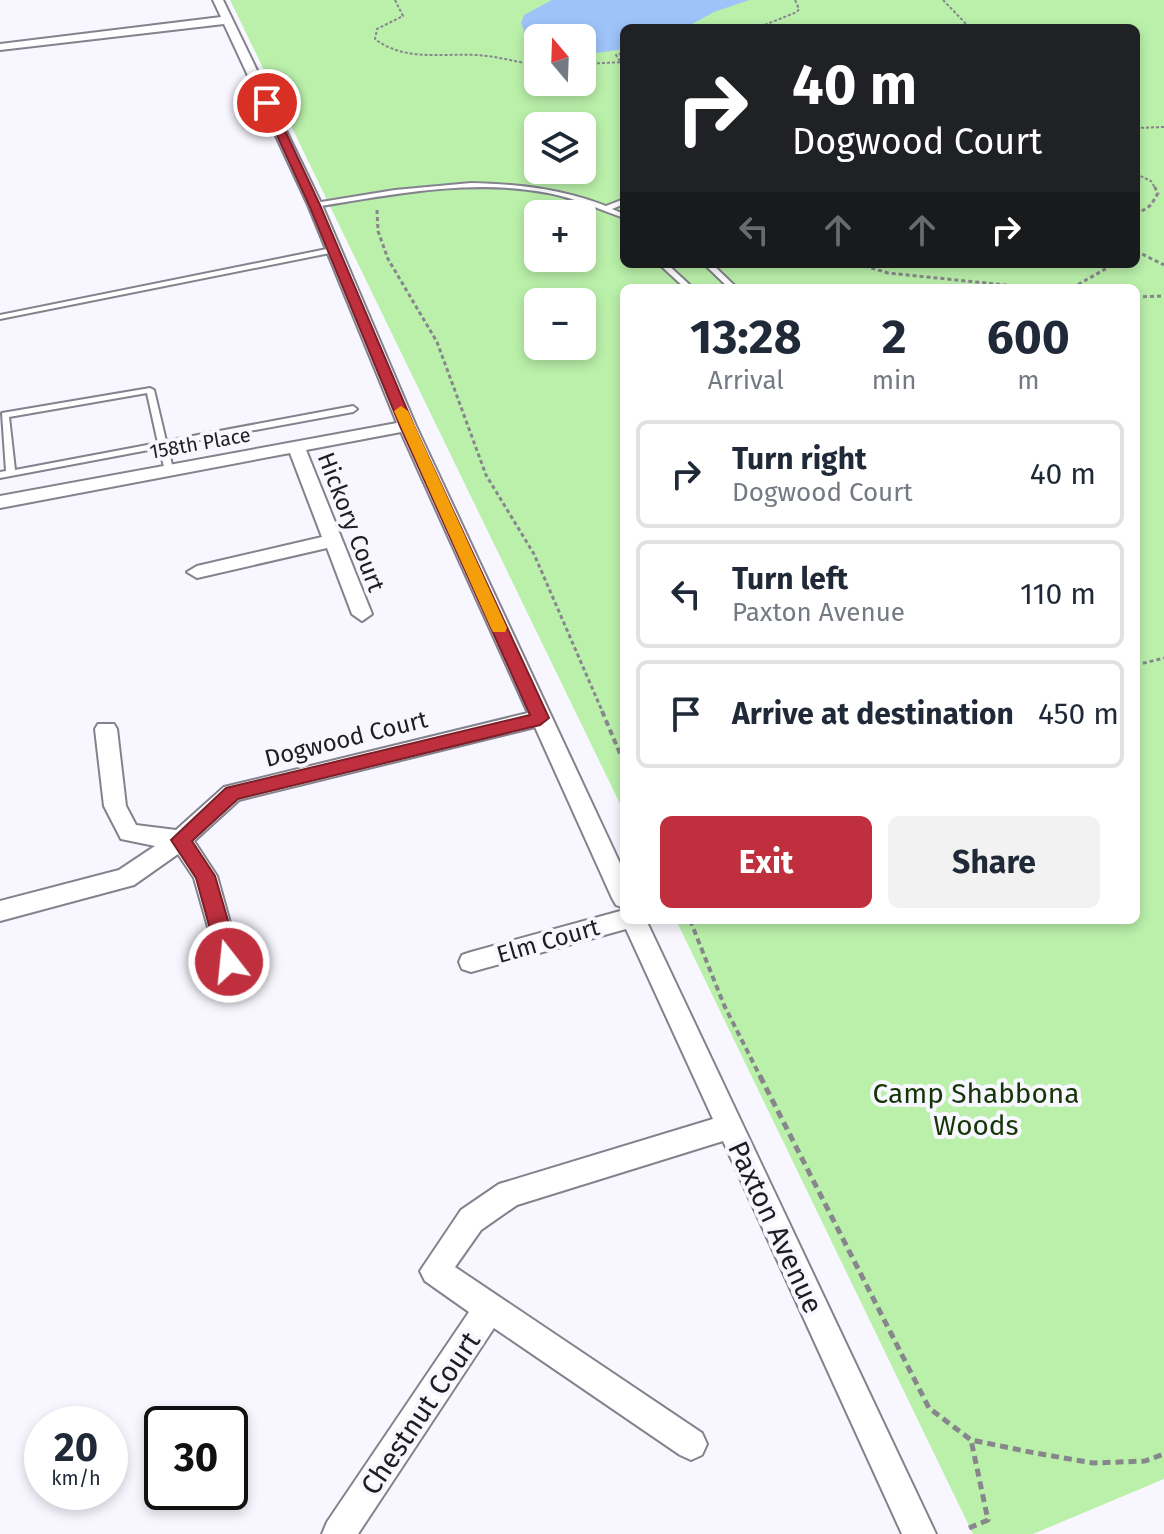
<!DOCTYPE html>
<html lang="en">
<head>
<meta charset="utf-8">
<style>
	:root { --surface:#fff; --page:#f2f2f3; --text:#1f2937; --muted:#747a83; --line:#e0e1e3; --accent:#bf2f3d }
	body { margin:0; font-family:"Fira Sans",sans-serif; background:var(--page); color:var(--text); height:100vh; display:flex; flex-direction:column; font-size:30px; white-space:nowrap }
	* { box-sizing:border-box; margin:0 }
	p { font-size:26px; color:var(--muted) }
	.icon { flex:none; width:44px; height:44px; fill:none; stroke:currentColor; stroke-width:2; stroke-linecap:round; stroke-linejoin:round }
	.map { position:relative; flex:1; overflow:hidden }
	.sheet { position:absolute; left:620px; top:284px; width:520px; height:640px; display:flex; flex-direction:column; background:var(--surface); border-radius:12px; box-shadow:0 4px 12px #0003 }
	.sheet>* { flex:none }
	.guide { position:absolute; left:620px; top:24px; width:520px; height:244px; border-radius:12px; box-shadow:0 4px 12px #0003; background:#202124; color:#fff; overflow:hidden }
	.needle { width:52px; rotate:341deg }
	.controls { position:absolute; left:524px; top:24px; display:grid; gap:16px }
	.controls a { display:grid; place-items:center; width:72px; height:72px; border-radius:12px; background:var(--surface); box-shadow:0 4px 12px #0003; font-size:40px }
	.speed { position:absolute; left:24px; top:1406px; display:flex; gap:16px; font-size:40px; font-weight:700; text-align:center }
	.speed>* { display:grid; place-content:center; width:104px; height:104px; border-radius:50%; background:var(--surface); box-shadow:0 4px 12px #0003; line-height:1 }
	.speed small { font-size:20px; font-weight:400 }
	.speed .limit { border:4px solid #111; border-radius:12px; background:#fff; color:#111 }
	.pin { position:absolute; display:grid; place-items:center; width:68px; height:68px; color:#fff; margin:-34px; border:4px solid #fff; border-radius:50%; box-shadow:0 2px 8px #0007 }
	.me { position:absolute; width:88px; margin:-44px; rotate:344deg; stroke-linejoin:round; filter:drop-shadow(0 0 6px #0008) }
	.turn { display:flex; align-items:center; gap:28px; height:168px; padding:0 40px; font-size:36px }
	.turn .icon { width:104px; height:104px; stroke-width:2.5 }
	.turn b { display:block; font-size:56px; line-height:68px }
	.lanes { display:flex; align-items:center; height:76px; padding:0 40px; background:#0003; justify-content:center; gap:40px; direction:ltr }
	.lanes .off { opacity:.35 }
	.eta { display:flex; justify-content:space-evenly; align-items:center; height:136px; text-align:center }
	.eta b { font-size:48px; font-weight:700; line-height:56px }
	.cta { display:flex; gap:16px; margin-top:auto; padding:16px 40px }
	.cta a { flex:1; height:92px; border-radius:12px; background:var(--accent); color:#fff; font-size:32px; font-weight:700; line-height:92px; text-align:center }
	.cta a+a { background:var(--page); color:var(--text) }
	ul { padding:0; list-style:none }
	li { display:flex; align-items:center; gap:24px; height:108px; margin:0 16px 12px; padding:0 24px; border:4px solid var(--line); border-radius:12px }
	li div { flex:1 }
	li b { display:block; font-size:30px }
	li em { font-style:normal }
	.map>svg:first-child { display:block }
</style>
</head>
<body>
<div class="map">
<svg width="1164" height="1534" viewBox="0 0 1164 1534">
	<rect width="100%" height="100%" fill="#f8f7ff"/>
	<path fill="#baf0aa" fill-rule="evenodd" d="M230,0h934v1479l-131,55h-60l-297,-614h460v-632h-512v524zM624,28h512v236h-512zM538,38h44v44h-44zM538,126h44v44h-44zM538,214h44v44h-44zM538,302h44v44h-44z"/>
	<polygon fill="#9dc3f9" points="552,0 749,0 714,12 685,28 624,28 624,49 582,55 582,38 538,38 538,45 525,33 521,23 524,15"/>
	<g fill="none" stroke-linecap="round" stroke-linejoin="round">
		<g stroke="#83828d" stroke-width="4">
			<g id="service">
				<path d="M471,183c47,1 91,6 135,23l18,-7v5l-12,5 12,5v4c-26,-9 -49,-20 -76,-25 -77,-15 -157,2 -233,14l-3,-2 3,-2 80,-13z"/>
				<polygon points="332,248 336,250 335,252 0,319 0,315"/>
				<polygon points="659,264 667,264 693,288 685,288"/>
				<polygon points="704,264 712,264 737,288 729,288"/>
				<path d="M150,388l4,2 12,51 187,-35 4,3 -4,3 -185,34 5,24 -4,3 -4,-3 -6,-22 -159,30v-6l6,-1 -4,-58zM147,393l11,50 -143,27 -6,-53z"/>
			</g>
		</g>
		<g stroke="#83828d" stroke-width="4">
			<g id="minor">
				<polygon points="213,0 223,0 322,205 416,426 624,872 624,908 616,905 612,898 535,727 239,800 194,841 217,876 241,962 238,969 229,972 220,969 194,878 178,854 134,885 0,921 0,901 119,870 155,846 121,839 104,806 95,729 98,724 114,724 117,729 126,806 136,825 176,830 224,787 528,713 401,432 306,450 372,614 362,621 352,614 327,548 197,578 187,572 197,566 322,537 290,453 0,508 0,496 397,423 308,205 224,24 0,50 0,44 221,17"/>
				<polygon points="624,910 624,920 646,920 936,1534 902,1534 723,1141 517,1205 481,1230 455,1267 702,1433 707,1444 702,1455 691,1460 680,1455 494,1328 358,1534 322,1534 327,1522 469,1312 425,1281 420,1271 461,1210 499,1184 713,1119 626,929 471,972 462,969 459,962 462,955 471,952"/>
			</g>
		</g>
		<g stroke="#86868c" stroke-width="2" stroke-dasharray="3 2" stroke-linecap="butt">
			<path d="M395,0l8,16 -26,13 -2,10c33,25 74,12 112,17 17,2 34,7 51,9"/>
			<polyline points="943,0 970,28"/>
			<polyline points="690,28 762,26 797,12 799,9 795,0"/>
			<polyline points="620,61 616,55 624,53"/>
			<polyline points="582,64 624,62"/>
			<polyline points="1136,128 1164,127"/>
			<polyline points="1136,174 1151,181 1155,188"/>
		</g>
		<g stroke="#86868c" stroke-width="3" stroke-dasharray="4 3" stroke-linecap="butt">
			<polyline points="377,210 378,231 388,259 437,342 486,475 534,554 603,713"/>
			<polyline points="1136,215 1151,205 1158,193 1154,186"/>
			<polyline points="1136,251 1164,265"/>
			<polyline points="858,264 888,273 1035,288"/>
			<polyline points="1072,288 1114,264"/>
			<polyline points="1136,297 1164,296"/>
			<polyline points="1136,665 1164,658"/>
		</g>
		<g stroke="#86868c" stroke-width="4" stroke-dasharray="6 4" stroke-linecap="butt">
			<polyline points="602,711 624,763"/>
			<polyline points="690,920 724,1005 761,1078"/>
		</g>
		<g stroke="#86868c" stroke-width="5" stroke-dasharray="8 5" stroke-linecap="butt">
			<polyline points="760,1076 929,1408 971,1440 1035,1453 1093,1463 1145,1461 1164,1454"/>
			<polyline points="969,1528 988,1520 971,1440"/>
		</g>
		<use href="#service" fill="#fff" fill-rule="evenodd"/>
		<use href="#minor" fill="#fff" fill-rule="evenodd"/>
	</g>
	<polygon fill="#bf2f3d" stroke="#7c1f28" stroke-width="2" points="267,100 272,103 320,205 414,426 549,718 540,725 238,799 192,841 215,876 240,962 237,968 229,970 222,968 219,962 196,878 171,840 226,788 530,715 400,426 309,205 262,103"/>
	<polygon fill="#f59e0b" points="401,406 408,411 507,628 505,632 493,632 491,628 394,411"/>
	<g text-anchor="middle" stroke-width="8" stroke-linejoin="round" paint-order="stroke">
		<g font-size="20" fill="#1d1d22" stroke="#f8f7ff">
			<text transform="translate(200 443) rotate(-10)" y="7">158th Place</text>
		</g>
		<g font-size="24" fill="#1d1d22" stroke="#f8f7ff">
			<text transform="translate(351 522) rotate(69)" y="8">Hickory Court</text>
			<text transform="translate(346 739) rotate(-14)" y="8">Dogwood Court</text>
			<text transform="translate(548 941) rotate(-16)" y="8">Elm Court</text>
		</g>
		<g font-size="28" fill="#143606" stroke="#f8f7ff">
			<text x="976" y="1103">Camp Shabbona<tspan x="976" dy="32">Woods</tspan></text>
		</g>
		<g font-size="28" fill="#1d1d22" stroke="#f8f7ff">
			<text transform="translate(776 1227) rotate(65)" y="10">Paxton Avenue</text>
			<text transform="translate(420 1413) rotate(-56)" y="10">Chestnut Court</text>
		</g>
	</g>
</svg>
<div class="controls">
<a><svg class="needle" viewBox="-14 -14 28 28"><path d="M0-13l5 13h-10z" fill="#e53935"/><path d="M0 13l5-13h-10z" fill="#747a83"/></svg></a>
<a><svg class="icon" aria-label="layers" viewBox="0 0 24 24"><path d="M12 4l9 5-9 5-9-5zM3 14l9 5 9-5"/></svg></a>
<a>+</a>
<a>−</a>
</div>
<div class="speed"><div>20<small>km/h</small></div><div class="limit">30</div></div>
<div class="pin" style="left:267px;top:103px;background:#d93025"><svg class="icon" aria-label="arrive" viewBox="0 0 24 24"><path d="M6 21V4h12l-3 4 3 4H6"/></svg></div>
<svg class="me" style="left:229px;top:962px" viewBox="-20 -20 40 40"><circle r="17" fill="#bf2f3d" stroke="#fff" stroke-width="3"/><path d="M0-11L8 9 0 5-8 9z" fill="#fff"/></svg>
<div class="guide">
<div class="turn"><svg class="icon" aria-label="right" viewBox="0 0 24 24"><path d="M7 20v-9h11M14 6l5 5-5 5"/></svg><div><b>40 m</b>Dogwood Court</div></div>
<div class="lanes"><svg class="icon off" aria-label="left" viewBox="0 0 24 24"><path d="M17 20v-9H6M10 6l-5 5 5 5"/></svg><svg class="icon off" aria-label="ahead" viewBox="0 0 24 24"><path d="M12 20V5M6 11l6-6 6 6"/></svg><svg class="icon off" aria-label="ahead" viewBox="0 0 24 24"><path d="M12 20V5M6 11l6-6 6 6"/></svg><svg class="icon" aria-label="right" viewBox="0 0 24 24"><path d="M7 20v-9h11M14 6l5 5-5 5"/></svg></div>
</div>
<section class="sheet">
<div class="eta">
<div><b>13:28</b><p>Arrival</p></div>
<div><b>2</b><p>min</p></div>
<div><b>600</b><p>m</p></div>
</div>
<ul>
<li><svg class="icon" aria-label="right" viewBox="0 0 24 24"><path d="M7 20v-9h11M14 6l5 5-5 5"/></svg><div><b>Turn right</b><p>Dogwood Court</p></div><em>40 m</em></li>
<li><svg class="icon" aria-label="left" viewBox="0 0 24 24"><path d="M17 20v-9H6M10 6l-5 5 5 5"/></svg><div><b>Turn left</b><p>Paxton Avenue</p></div><em>110 m</em></li>
<li><svg class="icon" aria-label="arrive" viewBox="0 0 24 24"><path d="M6 21V4h12l-3 4 3 4H6"/></svg><div><b>Arrive at destination</b></div><em>450 m</em></li>
</ul>
<div class="cta"><a>Exit</a><a>Share</a></div>
</section>
</div>
</body>
</html>
